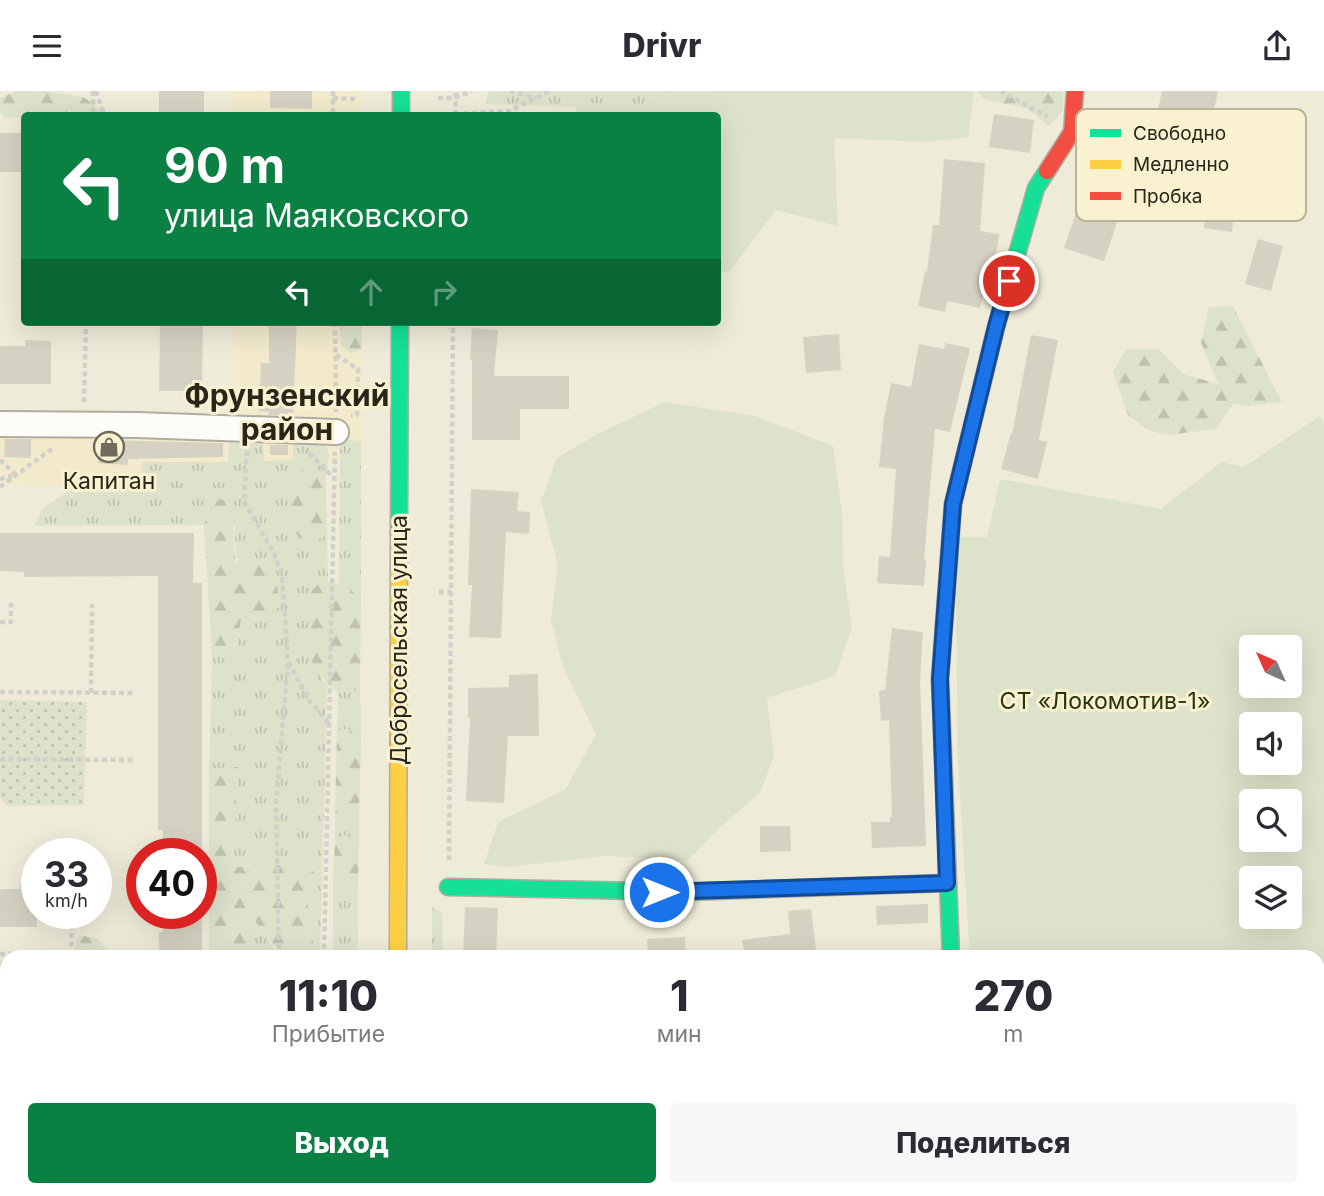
<!DOCTYPE html>
<html lang="ru">
<head>
<meta charset="utf-8">
<style>
	:root { --surface:#fff; --page:#f7f7f7; --text:#2b2b33; --muted:#7c7c81; --accent:#0b8043 }
	body { margin:0; font-family:Inter,sans-serif; background:var(--page); color:var(--text); height:100vh; display:flex; flex-direction:column; font-size:26px; white-space:nowrap }
	* { box-sizing:border-box; margin:0 }
	p { font-size:23px; color:var(--muted) }
	.icon { flex:none; width:38px; height:38px; fill:none; stroke:currentColor; stroke-width:2; stroke-linecap:round; stroke-linejoin:round }
	.map { position:relative; flex:1; overflow:hidden }
	.sheet { position:absolute; left:0px; top:859px; width:1325px; height:247px; display:flex; flex-direction:column; background:var(--surface); border-radius:21px 21px 0 0; box-shadow:0 7px 28px #0002 }
	.sheet>* { flex:none }
	.banner { position:absolute; left:21px; top:21px; width:700px; height:214px; border-radius:7px; box-shadow:0 7px 28px #0002; background:#0b8043; color:#fff; overflow:hidden }
	.needle { width:46px; rotate:315deg }
	.fabs { position:absolute; left:1239px; top:544px; display:grid; gap:14px }
	.fabs a { display:grid; place-items:center; width:63px; height:63px; border-radius:7px; background:var(--surface); box-shadow:0 7px 28px #0002; font-size:35px }
	.speed { position:absolute; left:21px; top:747px; display:flex; gap:14px; font-size:35px; font-weight:700; text-align:center }
	.speed>* { display:grid; place-content:center; width:91px; height:91px; border-radius:50%; background:var(--surface); box-shadow:0 7px 28px #0002; line-height:1 }
	.speed small { font-size:18px; font-weight:400 }
	.speed .limit { border:10px solid #d22; background:#fff; color:#111 }
	.pin { position:absolute; display:grid; place-items:center; width:60px; height:60px; color:#fff; margin:-30px; border:4px solid #fff; border-radius:50%; box-shadow:0 2px 7px #0007 }
	.me { position:absolute; width:77px; margin:-38px; rotate:90deg; stroke-linejoin:round; filter:drop-shadow(0 0 5px #0008) }
	.turn { display:flex; align-items:center; gap:24px; height:147px; padding:0 28px; font-size:32px }
	.turn .icon { width:91px; height:91px; stroke-width:2.5 }
	.turn b { display:block; font-size:49px; line-height:60px }
	.lanes { display:flex; align-items:center; height:66px; padding:0 28px; background:#0003; justify-content:center; gap:35px; direction:ltr }
	.lanes .off { opacity:.35 }
	.eta { display:flex; justify-content:space-evenly; align-items:center; height:119px; text-align:center }
	.eta b { font-size:42px; font-weight:800; line-height:49px }
	.primary-button { display:flex; gap:14px; margin-top:auto; padding:14px 28px }
	.primary-button a { flex:1; height:80px; border-radius:7px; background:var(--accent); color:#fff; font-size:28px; font-weight:800; line-height:80px; text-align:center }
	.primary-button a+a { background:var(--page); color:var(--text) }
	header { display:flex; justify-content:space-between; align-items:center; height:91px; padding:0 28px; background:var(--surface); font-size:32px; font-weight:800 }
	.map>svg:first-child { display:block }
</style>
</head>
<body>
<header><svg class="icon" aria-label="menu" viewBox="0 0 24 24"><path d="M4 6h16M4 12h16M4 18h16"/></svg>Drivr<svg class="icon" aria-label="share" viewBox="0 0 24 24"><path d="M12 15V3M7 8l5-5 5 5M5 13v7h14v-7"/></svg></header>
<div class="map">
<svg width="1324" height="1105" viewBox="0 0 1324 1105">
	<defs>
		<pattern id="grass-tufts" width="24" height="20" patternUnits="userSpaceOnUse" patternTransform="scale(1.75)"><rect width="24" height="20" fill="#dde2cb"/><path d="M3 7l-1-3M5 7V3M7 7l1-3M15 17l-1-3M17 17v-4M19 17l1-3" fill="none" stroke="#bec2ae"/></pattern>
		<pattern id="forest-firs" width="22" height="20" patternUnits="userSpaceOnUse" patternTransform="scale(1.75)"><rect width="22" height="20" fill="#dde2cb"/><path d="M5 1l3.5 6h-7zM16 11l3.5 6h-7z" fill="#bec2ae"/></pattern>
		<pattern id="park-dots" width="8" height="8" patternUnits="userSpaceOnUse" patternTransform="scale(1.75)"><rect width="8" height="8" fill="#dde2cb"/><path d="M2 2h.1M6 6h.1" fill="none" stroke="#bec2ae" stroke-width="1.8" stroke-linecap="round"/></pattern>
	</defs>
	<rect width="100%" height="100%" fill="#efebd9"/>
	<g fill="#f2eacb">
		<rect x="231" y="0" width="131" height="24"/>
		<polygon points="235,231 362,231 363,371 237,373"/>
		<polygon points="0,340 227,343 226,397 0,394"/>
	</g>
	<g fill="url(#grass-tufts)">
		<polygon points="489,0 681,0 643,14 576,16 485,13"/>
		<path d="M293,345l30,3 6,15 -3,24 -20,-10 5,73 16,-6 1,47 -6,-1v99l5,4 -7,273h-5l-4,-33 -7,-16 -54,-43 -17,2 5,-99 -29,1 3,-112 23,-3 6,-34 22,-3c-21,-44 -33,-57 -26,-107l-26,-11 -7,26 -170,1 10,-19 41,-26 56,1 1,-20h86l2,-25h33l1,24 29,-1z"/>
		<polygon points="340,348 361,350 361,508 345,494 339,493"/>
		<polygon points="360,598 361,652 350,639 337,638 338,602"/>
		<polygon points="335,721 345,726 359,724 359,750 344,745 335,748"/>
		<polygon points="333,787 345,793 358,789 358,863 333,864"/>
		<polygon points="432,816 442,821 443,866 432,866"/>
		<polygon points="252,825 274,858 296,866 252,866"/>
		<polygon points="165,1099 313,1099 313,1105 170,1105"/>
	</g>
	<g fill="url(#forest-firs)">
		<polygon points="17,0 47,0 83,6 110,24 4,27 0,20 0,7"/>
		<polygon points="977,0 1063,0 1063,20 1049,35 1026,17 985,9"/>
		<polygon points="1233,215 1282,311 1249,315 1233,313 1215,338 1168,344 1150,340 1128,324 1113,281 1126,258 1159,258 1183,283 1218,293 1201,252 1209,216"/>
		<polygon points="340,231 362,231 362,257 350,262 341,254"/>
		<polygon points="306,377 326,387 327,444 311,450 299,447 289,430 291,385"/>
		<polygon points="211,408 226,409 237,419 233,446 236,471 264,473 276,488 280,515 263,526 241,529 235,564 212,566 204,434"/>
		<path d="M322,490l23,4 16,14 -1,90 -22,4c-40,-32 -30,-57 -27,-102z"/>
		<polygon points="337,638 350,639 361,652 359,724 345,726 335,721"/>
		<path d="M238,676l-5,100 69,-3 16,11 -1,21 -13,12 7,16 4,33c-40,0 -41,-11 -63,-40v40h-43v-188z"/>
		<polygon points="344,744 359,750 358,789 345,793 333,787 335,748"/>
		<polygon points="79,844 98,848 112,866 73,866 76,850"/>
		<polygon points="0,1062 7,1062 7,1099 106,1099 106,1105 0,1105"/>
	</g>
	<g fill="url(#park-dots)">
		<polygon points="0,609 87,611 84,714 6,715 0,706"/>
		<rect x="0" y="870" width="7" height="56"/>
	</g>
	<g fill="#dde2cb" fill-rule="evenodd">
		<polygon points="681,0 974,0 968,46 926,51 834,47 838,135 776,119 729,181 718,182 718,24 576,24 576,16 643,14"/>
		<polygon points="665,311 755,325 833,355 842,422 843,477 852,536 835,585 767,607 774,665 760,702 718,738 687,770 607,765 508,776 484,773 498,731 566,698 596,643 563,576 551,528 558,474 541,410 557,367 599,342"/>
		<path d="M1320,325l4,7v773h-340v-6h334v-233h-348l-12,-193 -3,-227h32l13,-58 161,30 60,-47 23,5zM1251,556h39v39h-39zM1251,634h39v38h-39zM1251,710h39v39h-39zM1251,788h39v38h-39z"/>
	</g>
	<g fill="#d6d2c3">
		<rect x="159" y="0" width="45" height="24"/>
		<polygon points="270,0 312,0 312,18 270,17"/>
		<polygon points="1162,0 1218,0 1197,99 1165,92 1180,33 1156,28"/>
		<polygon points="994,23 1034,29 1030,62 989,56"/>
		<rect x="0" y="42" width="24" height="39"/>
		<polygon points="944,68 985,72 980,140 999,143 997,159 993,172 991,172 980,217 947,210 945,221 918,215 925,180 927,181 933,134 939,134"/>
		<polygon points="1085,94 1125,108 1104,170 1064,157"/>
		<polygon points="1208,109 1235,113 1232,141 1204,137"/>
		<polygon points="1258,148 1283,155 1271,200 1245,193"/>
		<polygon points="160,231 203,231 202,300 159,300"/>
		<polygon points="269,231 297,231 293,322 288,321 288,324 269,324 269,321 259,320 261,272 269,272"/>
		<polygon points="472,237 498,239 494,285 569,285 569,318 520,318 520,349 472,349 472,269 470,268"/>
		<polygon points="839,243 841,279 806,282 803,246"/>
		<polygon points="1031,244 1058,249 1039,349 1047,351 1038,388 1001,378 1011,342 1012,343"/>
		<polygon points="25,249 51,250 51,293 0,293 0,255 25,255"/>
		<polygon points="945,252 970,257 950,341 935,338 924,468 926,469 924,495 877,492 879,465 890,466 896,378 879,376 884,327 891,292 911,296 919,253 944,258"/>
		<polygon points="5,348 31,348 31,367 4,366"/>
		<polygon points="99,349 223,352 223,366 128,368 128,374 98,372"/>
		<rect x="270" y="354" width="18" height="10"/>
		<polygon points="471,398 519,401 517,420 530,421 529,443 506,441 501,547 469,546 472,494 468,494"/>
		<polygon points="0,442 194,442 193,492 202,492 202,763 163,763 163,739 158,739 158,485 24,486 24,481 0,480"/>
		<polygon points="892,537 923,541 920,589 926,755 872,757 871,731 890,731 890,726 892,726 889,629 881,630 879,600 885,599"/>
		<polygon points="538,583 539,645 508,645 504,712 466,710 470,627 468,627 468,597 509,596 509,584"/>
		<polygon points="760,735 790,735 791,760 760,761"/>
		<polygon points="20,792 37,792 37,836 0,836 0,798 20,798"/>
		<polygon points="928,813 928,832 877,834 876,815"/>
		<polygon points="465,816 498,817 496,866 463,866"/>
		<polygon points="811,818 817,866 745,866 742,849 790,843 788,820"/>
		<polygon points="163,822 202,822 202,866 159,866 159,841 163,841"/>
		<polygon points="685,846 686,866 648,866 647,848"/>
	</g>
	<g fill="none" stroke-linecap="round" stroke-linejoin="round">
		<g stroke="#b0ac9e" stroke-width="28">
			<g id="street">
				<polyline points="0,333 137,334 336,341"/>
				<polyline points="961,1099 961,1105"/>
			</g>
		</g>
		<g stroke="#b0ac9e" stroke-width="19">
			<g id="fast">
				<polyline points="401,0 401,24"/>
				<polyline points="399,441 400,231"/>
				<polyline points="448,796 685,801 947,792"/>
				<polyline points="951,866 940,588 953,413 996,236 1036,97 1047,80"/>
				<polyline points="397,1099 397,1105"/>
			</g>
		</g>
		<g stroke="#b0ac9e" stroke-width="19">
			<polyline id="slow" points="398,866 399,441"/>
		</g>
		<g stroke="#b0ac9e" stroke-width="19">
			<polyline id="jam" points="1047,80 1072,41 1075,0"/>
		</g>
		<g stroke="#d1d0cb" stroke-width="4.5" stroke-dasharray="5 3.5" stroke-linecap="butt">
			<polyline points="93,0 93,24"/>
			<polyline points="96,0 104,24"/>
			<polyline points="333,0 333,24"/>
			<polyline points="510,0 536,7"/>
			<polyline points="1000,0 1048,26"/>
			<polyline points="333,7 355,8"/>
			<polyline points="438,7 455,7 472,0"/>
			<polyline points="455,23 509,20 550,0"/>
			<polyline points="455,24 456,0"/>
			<polyline points="335,231 336,321"/>
			<polyline points="336,264 358,278 357,324 351,325"/>
			<polyline points="84,311 86,231"/>
			<polyline points="247,360 244,411 274,462 282,486 288,570 308,608 329,632"/>
			<polyline points="309,362 335,388"/>
			<polyline points="0,369 16,384"/>
			<polyline points="0,388 12,385"/>
			<polyline points="0,396 53,357"/>
			<polyline points="439,501 451,501"/>
			<polyline points="0,531 11,531 11,512"/>
			<polyline points="0,601 136,602"/>
			<polyline points="91,602 92,513"/>
			<polyline points="0,668 135,669"/>
			<polyline points="73,763 73,749"/>
			<polyline points="449,769 453,231"/>
			<polyline points="0,863 52,863 52,866"/>
			<polyline points="52,863 71,862 72,822"/>
			<polyline points="279,866 276,712 288,571"/>
			<polyline points="324,866 335,361"/>
			<polyline points="355,866 362,861"/>
			<polyline points="257,1105 257,1099"/>
			<polyline points="266,1105 268,1099"/>
			<polyline points="320,1105 320,1099"/>
		</g>
		<use href="#street" stroke="#fdfcf9" stroke-width="24"/>
		<use href="#fast" stroke="#16e098" stroke-width="16"/>
		<use href="#slow" stroke="#ffcf43" stroke-width="16"/>
		<use href="#jam" stroke="#f24e42" stroke-width="16"/>
	</g>
	<g fill="none" stroke-linecap="round" stroke-linejoin="round">
		<g stroke="#114b97" stroke-width="18">
			<polyline id="route" points="659,801 947,792 940,588 953,413 996,236 1009,190"/>
		</g>
		<use href="#route" stroke="#1a73e8" stroke-width="12"/>
	</g>
	<defs>
		<g id="shop-ring" transform="scale(1.575)"><circle r="9.5" fill="#f9f1cf" stroke="#6e6a5c" stroke-width="1.5"/><path d="M-5-2.5h2.3a2.7 3.5 0 0 1 5.4 0H5L5.5 6h-11ZM-1.5-2.5h3a1.5 2.3 0 0 0-3 0Z" fill="#6e6a5c"/></g>
	</defs>
	<g fill-rule="evenodd">
		<use href="#shop-ring" x="109" y="356"/>
	</g>
	<g text-anchor="middle" stroke-width="6" stroke-linejoin="round" paint-order="stroke">
		<g font-size="23" fill="#282519" stroke="#f9f1cf">
			<text x="109" y="398">Капитан</text>
		</g>
		<g font-size="23" fill="#282519" stroke="#f9f1cf">
			<text transform="translate(399 549) rotate(-90)" y="8">Добросельская улица</text>
		</g>
		<g font-size="23" fill="#26360a" stroke="#f9f1cf">
			<text x="1105" y="618">СТ «Локомотив-1»</text>
		</g>
		<g font-size="30" font-weight="bold" fill="#282519" stroke="#f9f1cf">
			<text x="287" y="315">Фрунзенский<tspan x="287" dy="34">район</tspan></text>
		</g>
	</g>
	<rect x="1076" y="18" width="230" height="112" rx="10" fill="#f9f1cf" stroke="#bab498" stroke-width="2"/>
	<rect x="1090" y="38" width="31" height="8" fill="#16e098"/>
	<rect x="1090" y="69" width="31" height="9" fill="#ffcf43"/>
	<rect x="1090" y="101" width="31" height="8" fill="#f24e42"/>
	<g font-size="19" fill="#282519">
		<text x="1133" y="49">Свободно</text>
		<text x="1133" y="80">Медленно</text>
		<text x="1133" y="112">Пробка</text>
	</g>
</svg>
<div class="fabs">
<a><svg class="needle" viewBox="-14 -14 28 28"><path d="M0-13l5 13h-10z" fill="#e53935"/><path d="M0 13l5-13h-10z" fill="#7c7c81"/></svg></a>
<a><svg class="icon" aria-label="sound" viewBox="0 0 24 24"><path d="M4 9h4l5-4v14l-5-4H4zM17 9q2 3 0 6"/></svg></a>
<a><svg class="icon" aria-label="search" viewBox="0 0 24 24"><circle cx="10" cy="10" r="6"/><path d="M15 15l6 6"/></svg></a>
<a><svg class="icon" aria-label="layers" viewBox="0 0 24 24"><path d="M12 4l9 5-9 5-9-5zM3 14l9 5 9-5"/></svg></a>
</div>
<div class="speed"><div>33<small>km/h</small></div><div class="limit">40</div></div>
<div class="pin" style="left:1009px;top:190px;background:#d93025"><svg class="icon" aria-label="arrive" viewBox="0 0 24 24"><path d="M6 21V4h12l-3 4 3 4H6"/></svg></div>
<svg class="me" style="left:659px;top:801px" viewBox="-20 -20 40 40"><circle r="17" fill="#1a73e8" stroke="#fff" stroke-width="3"/><path d="M0-11L8 9 0 5-8 9z" fill="#fff"/></svg>
<div class="banner">
<div class="turn"><svg class="icon" aria-label="left" viewBox="0 0 24 24"><path d="M17 20v-9H6M10 6l-5 5 5 5"/></svg><div><b>90 m</b>улица Маяковского</div></div>
<div class="lanes"><svg class="icon" aria-label="left" viewBox="0 0 24 24"><path d="M17 20v-9H6M10 6l-5 5 5 5"/></svg><svg class="icon off" aria-label="ahead" viewBox="0 0 24 24"><path d="M12 20V5M6 11l6-6 6 6"/></svg><svg class="icon off" aria-label="right" viewBox="0 0 24 24"><path d="M7 20v-9h11M14 6l5 5-5 5"/></svg></div>
</div>
<section class="sheet">
<div class="eta">
<div><b>11:10</b><p>Прибытие</p></div>
<div><b>1</b><p>мин</p></div>
<div><b>270</b><p>m</p></div>
</div>
<div class="primary-button"><a>Выход</a><a>Поделиться</a></div>
</section>
</div>
</body>
</html>
